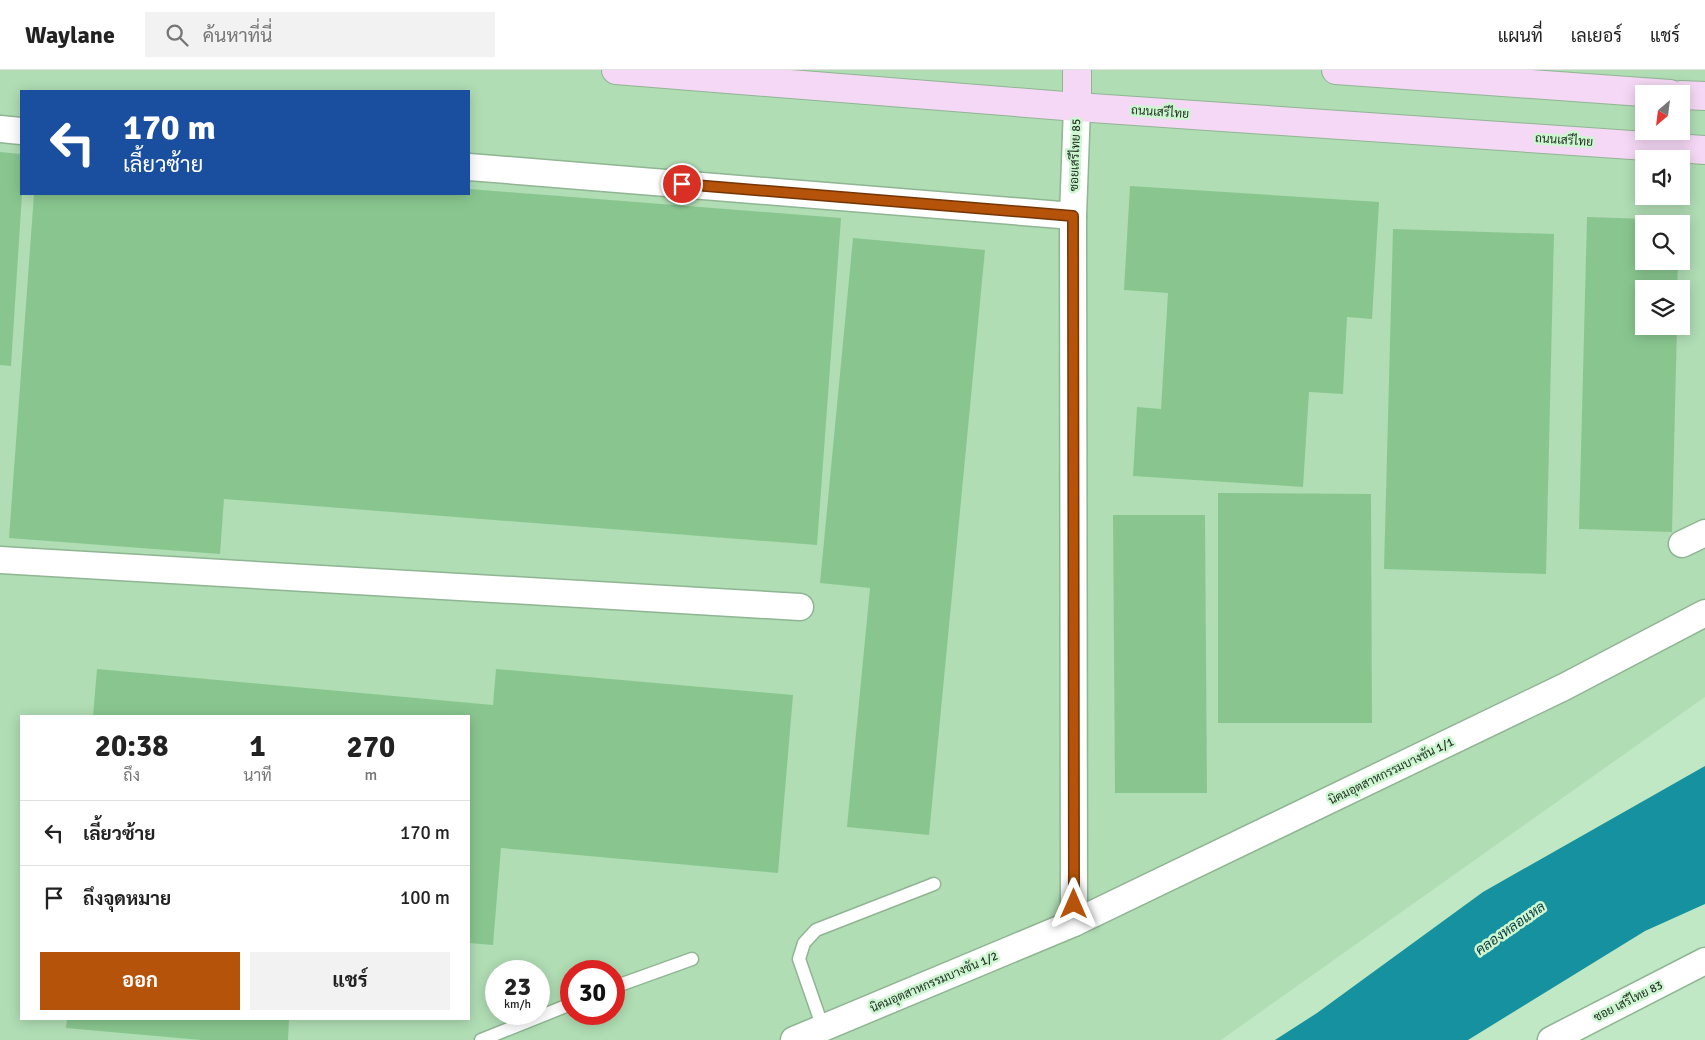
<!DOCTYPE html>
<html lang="th">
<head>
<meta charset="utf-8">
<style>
	:root { --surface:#fff; --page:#f2f2f2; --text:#222; --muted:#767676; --line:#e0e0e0; --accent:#b45309 }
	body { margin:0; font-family:Signika,Sarabun,sans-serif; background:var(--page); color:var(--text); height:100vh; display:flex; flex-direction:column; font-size:19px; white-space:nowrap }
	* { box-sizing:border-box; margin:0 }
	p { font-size:16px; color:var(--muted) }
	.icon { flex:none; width:28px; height:28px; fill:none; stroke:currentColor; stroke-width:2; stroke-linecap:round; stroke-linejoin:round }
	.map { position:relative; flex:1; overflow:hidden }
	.side { position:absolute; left:20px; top:645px; width:450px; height:305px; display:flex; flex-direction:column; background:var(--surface); border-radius:0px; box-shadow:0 2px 12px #0003 }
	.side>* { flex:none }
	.banner { position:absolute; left:20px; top:20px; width:450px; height:105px; border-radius:0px; box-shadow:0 2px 12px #0003; background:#1a4fa0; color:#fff; overflow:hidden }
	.needle { width:32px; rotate:208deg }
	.buttons { position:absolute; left:1635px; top:15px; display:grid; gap:10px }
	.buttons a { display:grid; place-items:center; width:55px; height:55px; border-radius:0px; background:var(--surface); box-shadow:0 2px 12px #0003; font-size:25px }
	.speed { position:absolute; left:485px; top:890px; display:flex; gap:10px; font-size:25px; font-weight:700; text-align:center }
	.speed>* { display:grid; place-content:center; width:65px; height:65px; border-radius:50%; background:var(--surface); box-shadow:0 2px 12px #0003; line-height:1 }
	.speed small { font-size:12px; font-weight:400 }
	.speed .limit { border:8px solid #d22; background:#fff; color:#111 }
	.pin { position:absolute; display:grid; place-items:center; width:42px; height:42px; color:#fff; margin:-21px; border:2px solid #fff; border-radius:50%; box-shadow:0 1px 5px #0007 }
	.me { position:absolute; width:55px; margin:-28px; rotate:0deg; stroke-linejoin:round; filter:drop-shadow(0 0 4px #0008) }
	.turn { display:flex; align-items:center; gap:18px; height:105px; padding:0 20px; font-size:22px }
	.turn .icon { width:65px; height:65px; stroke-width:2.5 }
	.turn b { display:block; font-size:35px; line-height:42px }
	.eta { display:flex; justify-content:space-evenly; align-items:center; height:85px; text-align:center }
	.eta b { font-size:30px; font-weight:700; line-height:35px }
	.button { display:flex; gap:10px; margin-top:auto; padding:10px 20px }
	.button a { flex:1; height:58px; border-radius:0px; background:var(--accent); color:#fff; font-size:20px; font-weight:700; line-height:58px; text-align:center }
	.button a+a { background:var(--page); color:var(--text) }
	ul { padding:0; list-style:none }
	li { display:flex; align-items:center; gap:15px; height:65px; padding:0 20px; border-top:1px solid var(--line) }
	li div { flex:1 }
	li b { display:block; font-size:19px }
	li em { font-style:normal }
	header { display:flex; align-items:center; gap:30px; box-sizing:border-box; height:70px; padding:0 25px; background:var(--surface); border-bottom:1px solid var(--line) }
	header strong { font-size:24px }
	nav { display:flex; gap:28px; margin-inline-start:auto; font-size:18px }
	.search { width:350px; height:45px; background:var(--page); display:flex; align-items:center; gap:12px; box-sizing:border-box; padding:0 18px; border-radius:0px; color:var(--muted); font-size:19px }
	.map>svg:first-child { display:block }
</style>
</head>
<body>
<header>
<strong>Waylane</strong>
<div class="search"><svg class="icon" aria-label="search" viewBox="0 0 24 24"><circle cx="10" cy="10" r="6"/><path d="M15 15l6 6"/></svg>ค้นหาที่นี่</div>
<nav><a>แผนที่</a><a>เลเยอร์</a><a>แชร์</a></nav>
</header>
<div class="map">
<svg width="1705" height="970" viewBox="0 0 1705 970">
	<rect width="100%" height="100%" fill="#c0e8c4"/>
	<path fill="#b0ddb4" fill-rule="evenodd" d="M0,0h1705v627l-484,343h-1221zM21,21h448v103h-448zM1644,24h37v37h-37zM1644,89h37v37h-37zM1644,154h37v37h-37zM1644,219h37v37h-37zM21,646h448v303h-448zM496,901h43v43h-43zM571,901h43v43h-43z"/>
	<polygon fill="#15919f" points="1705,696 1705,834 1645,861 1468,970 1275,970 1317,943 1483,822"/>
	<g fill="#89c68f">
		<polygon points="0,82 21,84 22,124 11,296 0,295"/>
		<polygon points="1130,116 1379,132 1372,249 1347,247 1343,324 1309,322 1303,417 1133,406 1137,337 1161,339 1168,223 1124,220"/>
		<polygon points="469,119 841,148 817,475 224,429 220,484 9,468 34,124 469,124"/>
		<polygon points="1587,147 1679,150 1679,154 1644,154 1644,191 1678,191 1677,219 1644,219 1644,256 1677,256 1672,462 1579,459"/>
		<polygon points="1393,159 1554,164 1546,504 1384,499"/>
		<polygon points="853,168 985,180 929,765 847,757 870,518 820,513"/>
		<polygon points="1218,423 1371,424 1372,653 1218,653"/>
		<polygon points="1113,445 1205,445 1207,723 1115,723"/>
		<polygon points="97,599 493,635 496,599 793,625 778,803 501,778 493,875 469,873 469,646 93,646"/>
		<polygon points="67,949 289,949 288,970 201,970 66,958"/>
	</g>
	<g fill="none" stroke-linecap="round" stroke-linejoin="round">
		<g stroke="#8fb593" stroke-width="15">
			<g id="lane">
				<polyline points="614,917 692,889"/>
				<polyline points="823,958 799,889 804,873 816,860 934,814"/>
				<polyline points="481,970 571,934"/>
			</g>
		</g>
		<g stroke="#8fb593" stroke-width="29">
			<g id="street">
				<polyline points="0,59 21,61"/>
				<polyline points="469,97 1073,146"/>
				<polyline points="1682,474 1705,463"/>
				<polyline points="0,490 800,537"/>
				<polyline points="1074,853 1073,146 1077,37"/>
				<polyline points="794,970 1074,853 1564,617 1705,543"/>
				<polyline points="1551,970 1705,891"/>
			</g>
		</g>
		<g stroke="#8fb593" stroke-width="30">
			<g id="secondary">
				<polyline points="616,0 1077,37 1705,80"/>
				<polyline points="1336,0 1670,24"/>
				<polyline points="1681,25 1705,26"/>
				<polyline points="1077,37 1077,0"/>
			</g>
		</g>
		<use href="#lane" stroke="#fff" stroke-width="12"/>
		<use href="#street" stroke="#fff" stroke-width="26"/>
		<use href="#secondary" stroke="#f5d8f5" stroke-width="28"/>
	</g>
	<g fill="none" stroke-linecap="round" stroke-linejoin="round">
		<g stroke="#753606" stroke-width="12">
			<polyline id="route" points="682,114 1073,146 1074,834"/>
		</g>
		<use href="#route" stroke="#b45309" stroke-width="9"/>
	</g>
	<g text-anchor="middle" stroke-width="5" stroke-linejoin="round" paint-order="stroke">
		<g font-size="12" fill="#1f2e21" stroke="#cdf6d1">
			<text transform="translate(1160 42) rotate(4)" y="4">ถนนเสรีไทย</text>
			<text transform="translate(1564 70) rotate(4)" y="4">ถนนเสรีไทย</text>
			<text transform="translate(1075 85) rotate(-88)" y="4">ซอยเสรีไทย 85</text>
			<text transform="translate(1391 701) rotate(-26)" y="4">นิคมอุตสาหกรรมบางชัน 1/1</text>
			<text transform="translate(934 912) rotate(-23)" y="4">นิคมอุตสาหกรรมบางชัน 1/2</text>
			<text transform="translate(1628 931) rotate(-27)" y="4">ซอย เสรีไทย 83</text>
		</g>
		<g font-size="14" font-style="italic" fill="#063a41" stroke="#cdf6d1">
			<text transform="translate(1510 858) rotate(-35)" y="5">คลองหลอแหล</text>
		</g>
	</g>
</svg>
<div class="buttons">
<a><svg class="needle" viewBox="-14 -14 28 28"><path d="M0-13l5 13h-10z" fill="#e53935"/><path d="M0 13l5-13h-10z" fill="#767676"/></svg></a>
<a><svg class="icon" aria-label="sound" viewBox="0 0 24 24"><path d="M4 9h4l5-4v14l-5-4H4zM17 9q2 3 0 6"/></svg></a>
<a><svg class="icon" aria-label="search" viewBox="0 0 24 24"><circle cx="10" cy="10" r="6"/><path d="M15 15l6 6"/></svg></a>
<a><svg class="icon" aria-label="layers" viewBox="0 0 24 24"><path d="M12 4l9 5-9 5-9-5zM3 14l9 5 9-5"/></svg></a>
</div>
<div class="speed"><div>23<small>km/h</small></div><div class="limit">30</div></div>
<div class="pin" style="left:682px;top:114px;background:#d93025"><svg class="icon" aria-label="arrive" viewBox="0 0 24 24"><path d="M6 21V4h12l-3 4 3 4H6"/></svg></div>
<svg class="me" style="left:1074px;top:834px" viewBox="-20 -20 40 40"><path d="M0-17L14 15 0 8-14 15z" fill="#b45309" stroke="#fff" stroke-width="4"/></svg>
<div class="banner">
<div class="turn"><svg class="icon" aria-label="left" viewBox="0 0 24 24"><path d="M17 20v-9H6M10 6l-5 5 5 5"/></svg><div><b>170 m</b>เลี้ยวซ้าย</div></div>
</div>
<section class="side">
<div class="eta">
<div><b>20:38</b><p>ถึง</p></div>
<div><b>1</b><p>นาที</p></div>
<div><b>270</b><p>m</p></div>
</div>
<ul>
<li><svg class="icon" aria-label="left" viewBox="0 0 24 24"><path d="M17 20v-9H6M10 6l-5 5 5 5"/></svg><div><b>เลี้ยวซ้าย</b></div><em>170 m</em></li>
<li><svg class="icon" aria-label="arrive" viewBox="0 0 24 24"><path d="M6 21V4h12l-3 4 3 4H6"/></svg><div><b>ถึงจุดหมาย</b></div><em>100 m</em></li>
</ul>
<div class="button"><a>ออก</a><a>แชร์</a></div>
</section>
</div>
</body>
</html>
